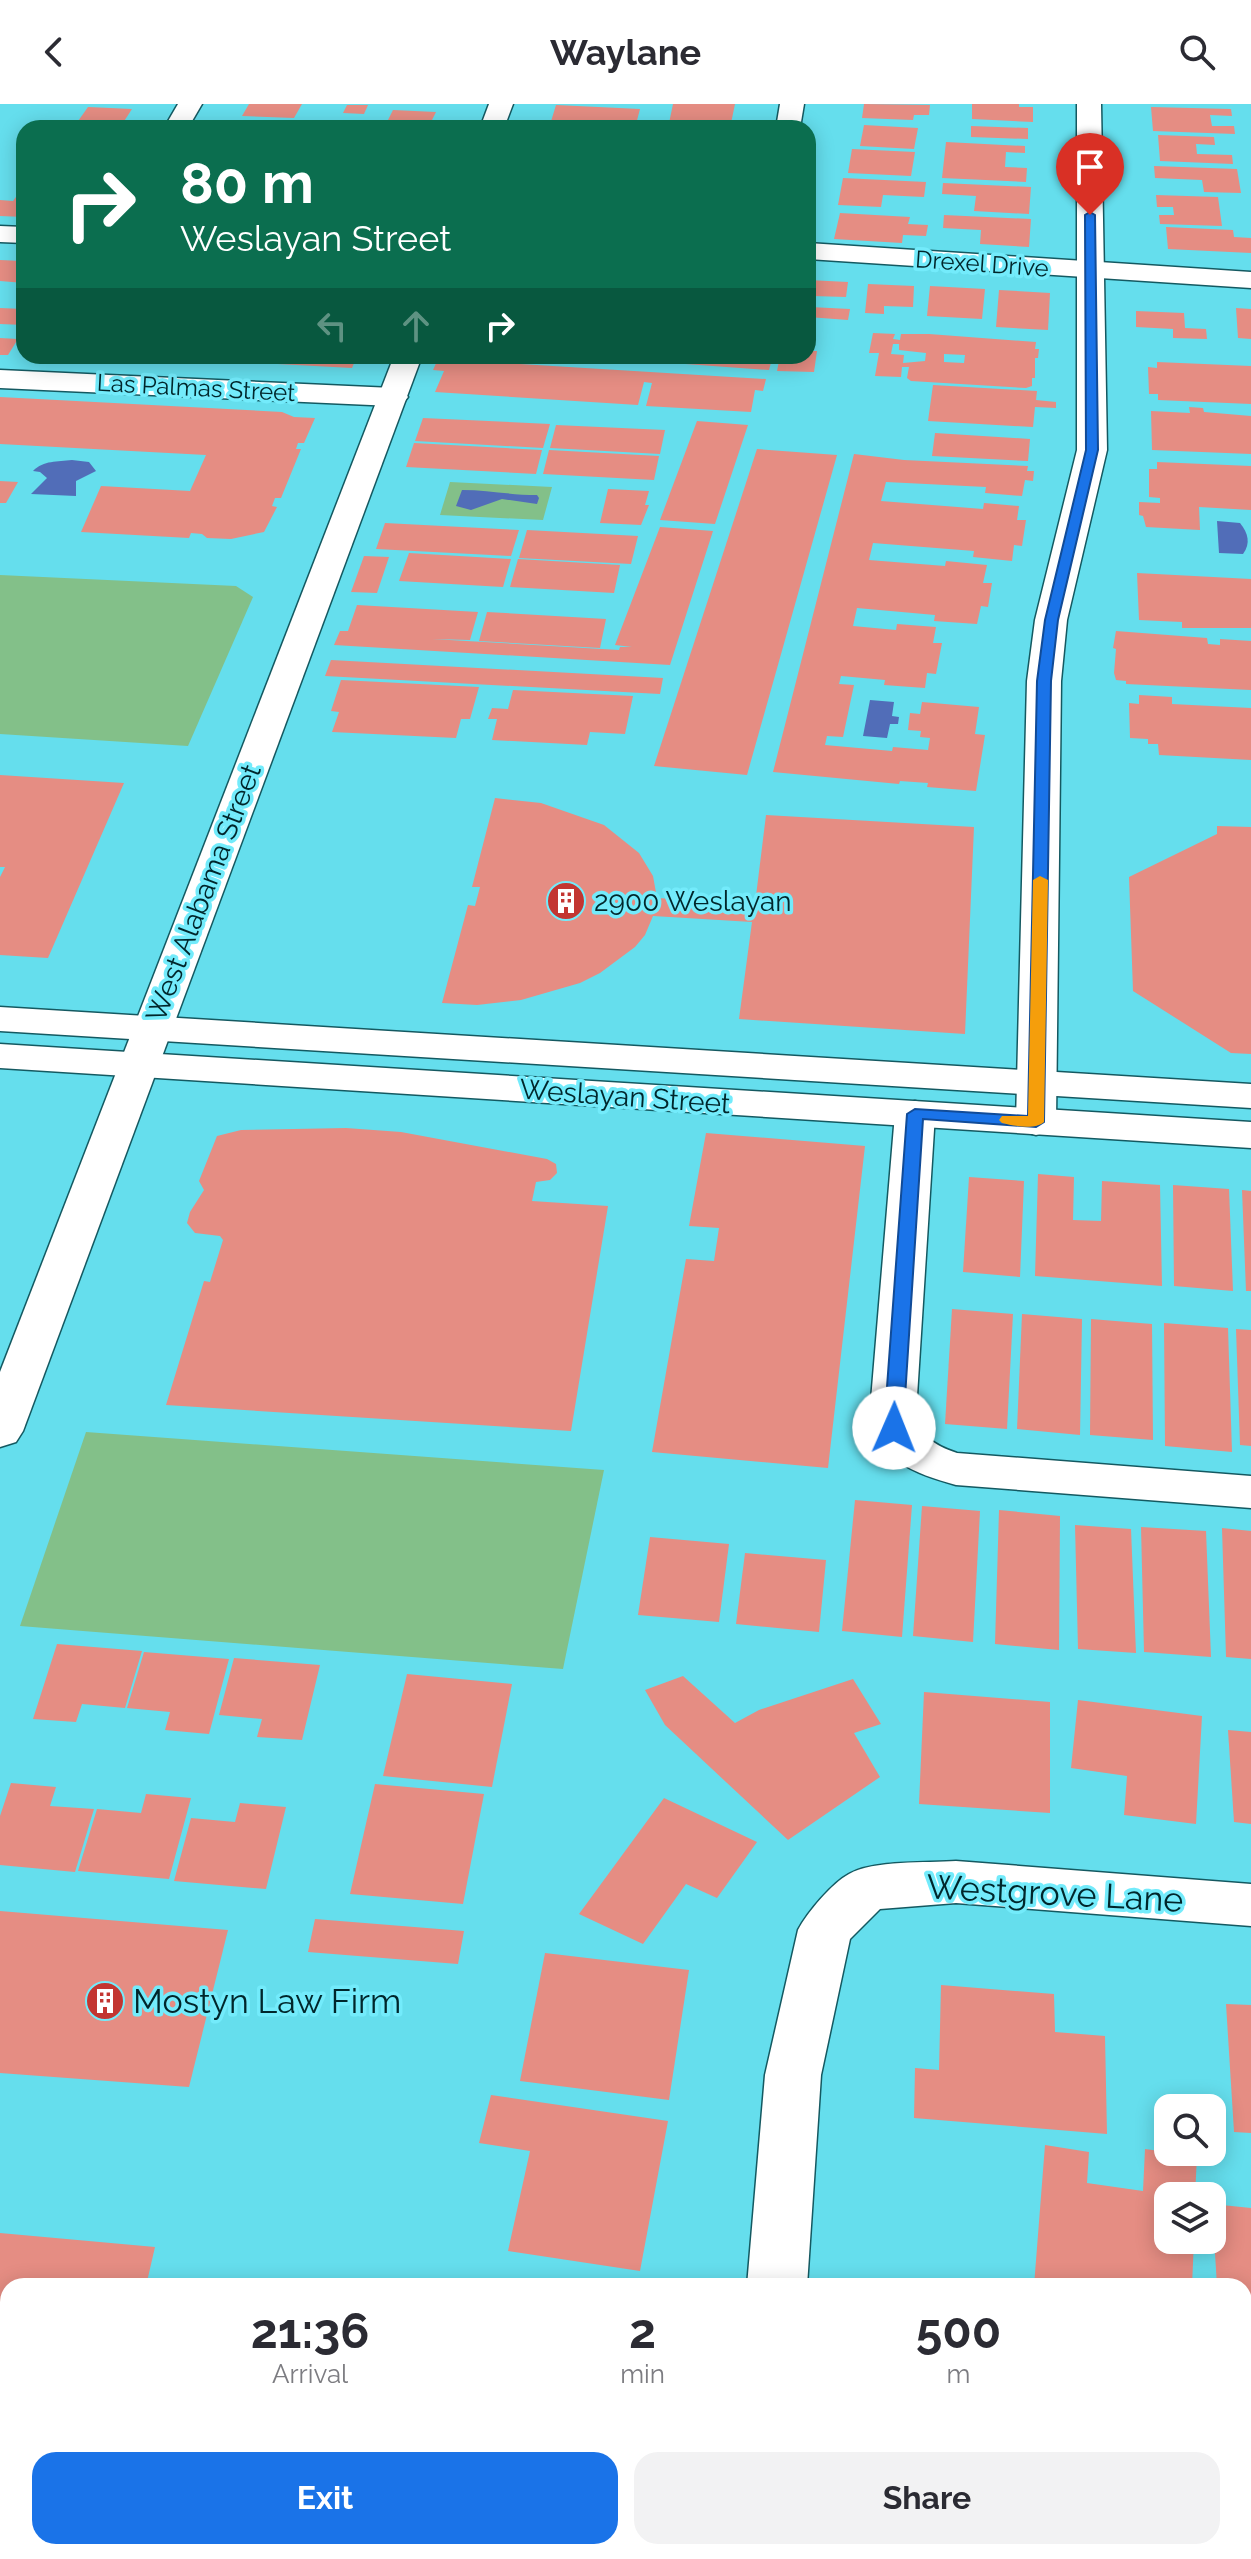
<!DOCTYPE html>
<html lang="en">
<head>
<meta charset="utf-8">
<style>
	:root { --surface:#fff; --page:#f2f2f3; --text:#2b2b33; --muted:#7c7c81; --accent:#1a73e8 }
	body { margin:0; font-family:Raleway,sans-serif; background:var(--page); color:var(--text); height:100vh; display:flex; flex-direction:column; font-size:30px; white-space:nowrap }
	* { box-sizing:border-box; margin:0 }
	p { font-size:26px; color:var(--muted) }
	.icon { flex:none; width:44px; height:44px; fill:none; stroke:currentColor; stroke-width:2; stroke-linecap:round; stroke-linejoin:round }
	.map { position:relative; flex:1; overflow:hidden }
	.drawer { position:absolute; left:0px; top:2174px; width:1252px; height:282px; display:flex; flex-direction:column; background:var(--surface); border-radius:24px 24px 0 0; box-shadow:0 4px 20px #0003 }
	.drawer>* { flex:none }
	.banner { position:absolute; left:16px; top:16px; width:800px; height:244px; border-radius:24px; box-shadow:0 4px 20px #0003; background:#0b6e4f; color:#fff; overflow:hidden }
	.tools { position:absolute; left:1154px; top:1990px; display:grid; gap:16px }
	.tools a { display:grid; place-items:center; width:72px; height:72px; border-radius:16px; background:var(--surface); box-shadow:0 4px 20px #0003; font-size:40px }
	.pin { position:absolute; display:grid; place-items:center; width:68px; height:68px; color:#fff; margin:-82px -34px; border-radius:50% 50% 50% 0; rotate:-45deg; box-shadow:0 0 8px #0007 }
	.pin .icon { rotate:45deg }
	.me { position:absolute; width:88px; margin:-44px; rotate:1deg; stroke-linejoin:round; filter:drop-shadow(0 0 6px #0008) }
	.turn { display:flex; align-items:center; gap:28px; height:168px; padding:0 32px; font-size:36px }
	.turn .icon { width:104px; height:104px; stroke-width:2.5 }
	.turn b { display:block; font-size:56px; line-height:68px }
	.lanes { display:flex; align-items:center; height:76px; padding:0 32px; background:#0003; justify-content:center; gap:40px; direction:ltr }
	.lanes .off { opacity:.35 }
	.eta { display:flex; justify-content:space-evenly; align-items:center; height:136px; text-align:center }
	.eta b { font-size:48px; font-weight:700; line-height:56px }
	.primary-button { display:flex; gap:16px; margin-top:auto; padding:16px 32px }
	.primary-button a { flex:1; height:92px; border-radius:24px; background:var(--accent); color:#fff; font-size:32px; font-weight:700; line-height:92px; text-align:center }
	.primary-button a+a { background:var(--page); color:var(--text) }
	header { display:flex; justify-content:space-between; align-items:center; height:104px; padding:0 32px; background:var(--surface); font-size:36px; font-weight:700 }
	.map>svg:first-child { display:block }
</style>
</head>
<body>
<header><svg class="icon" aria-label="back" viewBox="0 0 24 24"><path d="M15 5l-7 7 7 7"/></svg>Waylane<svg class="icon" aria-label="search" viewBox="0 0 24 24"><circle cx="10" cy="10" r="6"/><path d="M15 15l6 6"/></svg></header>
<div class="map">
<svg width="1251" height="2455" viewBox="0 0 1251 2455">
	<rect width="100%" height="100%" fill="#65deed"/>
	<g fill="#83c089">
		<polygon points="450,378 552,383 543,416 440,411"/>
		<polygon points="0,471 236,482 253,493 188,642 0,630"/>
		<polygon points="86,1328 604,1366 563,1565 20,1522"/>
	</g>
	<g fill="#516db8">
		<path d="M72,356l17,2 7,9 -20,10v15l-45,-2 16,-16 -7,-6 -7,-1c11,-11 24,-9 39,-11z"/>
		<path d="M462,386c26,0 48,5 75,5l2,3 -2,6 -35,-5 -31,11 -15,-4z"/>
		<path d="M1217,417l23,2c8,10 11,20 3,31l-24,-1z"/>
		<polygon points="870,596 894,598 892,612 899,613 898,620 890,620 887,634 863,632"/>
	</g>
	<g fill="#e58d83" fill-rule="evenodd">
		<polygon points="249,0 302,0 294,14 242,12"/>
		<polygon points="673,0 735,0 730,24 668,24"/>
		<polygon points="864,0 930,1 929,11 914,11 913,16 862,14"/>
		<polygon points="972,0 1019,0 1019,3 1033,3 1033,18 972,15"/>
		<polygon points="347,1 368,1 364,10 343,9"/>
		<polygon points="556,1 640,5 635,24 583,20 582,24 549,24"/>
		<polygon points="88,3 132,5 121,22 76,20"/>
		<polygon points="1151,3 1231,5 1232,12 1210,11 1212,22 1234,22 1235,30 1153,27"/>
		<polygon points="393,6 436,8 428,24 384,24"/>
		<polygon points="864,21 918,24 914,45 860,42"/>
		<polygon points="971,22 1028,24 1028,35 971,33"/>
		<polygon points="1158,31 1214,33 1215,41 1196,40 1197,50 1232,51 1233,60 1160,57"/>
		<polygon points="946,38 1025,42 1025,49 1006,48 1005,63 1027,64 1026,78 942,74"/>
		<polygon points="852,45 915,48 911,72 848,69"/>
		<polygon points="1154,62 1237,65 1241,89 1204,88 1202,76 1155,74"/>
		<polygon points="843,74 926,78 924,93 883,91 881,103 838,101"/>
		<polygon points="943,79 1031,83 1029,110 974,107 976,92 942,90"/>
		<polygon points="21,86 24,86 24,113 0,112 0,96 13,97"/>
		<polygon points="1156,91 1218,93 1222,122 1160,120 1159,111 1174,111 1173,103 1157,103"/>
		<polygon points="840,109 910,113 908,120 928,121 926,132 903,131 902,139 834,135"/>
		<polygon points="944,111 1031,115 1029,143 980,140 981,126 943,124"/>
		<polygon points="1166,123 1233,126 1234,133 1251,134 1251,149 1168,145"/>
		<polygon points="0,156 22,157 18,163 24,163 24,179 0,177"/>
		<polygon points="808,176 848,178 846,193 812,192 810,203 850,205 848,216 808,213"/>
		<polygon points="868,180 914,182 913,203 884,202 884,210 865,209"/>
		<polygon points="930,182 985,185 982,215 927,212"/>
		<polygon points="999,186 1050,189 1048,226 996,223"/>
		<polygon points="0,204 24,205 24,221 0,220"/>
		<polygon points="1236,204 1251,205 1251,235 1238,234"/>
		<polygon points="1136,207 1184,209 1185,224 1206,225 1207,235 1173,234 1173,225 1136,223"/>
		<path d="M873,229l22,1 -2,5 7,1 1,-6h28l107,8 -1,7h4l-1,9h-3v20h-3v8l-6,2 -115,-7 -4,-3 2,-11h-7l-1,10 -26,-1 4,-23h-10zM893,240h6v6l27,3 -1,8 -22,2 1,-8 -13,-1zM944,250l21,1 -1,8 -20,-1z"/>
		<polygon points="0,234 18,235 8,251 0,251"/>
		<polygon points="808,247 817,247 814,268 777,267 780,252 808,252"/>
		<polygon points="165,252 357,252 352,264 165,254"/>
		<polygon points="576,252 725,252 772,255 769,266"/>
		<polygon points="438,255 766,275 763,287 755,286 751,308 646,302 652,279 644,278 638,301 435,288 444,267 433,266"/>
		<polygon points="1157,258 1251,262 1251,300 1158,296 1158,290 1149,290 1148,263 1157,264"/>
		<polygon points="933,281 1037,287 1036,296 1056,298 1056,304 1035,303 1033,323 928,317"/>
		<polygon points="0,293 282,308 294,313 315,314 304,339 298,339 296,345 301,345 281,394 275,394 272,402 277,403 264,428 231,435 207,434 202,430 191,429 189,434 81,428 101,382 190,387 206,351 0,340"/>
		<polygon points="1189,303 1203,304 1204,308 1251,312 1251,350 1152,346 1151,307 1190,309"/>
		<polygon points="423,314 550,320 543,344 415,337"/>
		<polygon points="697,317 748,321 715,420 660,416"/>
		<polygon points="556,321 665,326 660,350 550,344"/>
		<polygon points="935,329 1030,335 1028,357 932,352"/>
		<polygon points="414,339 542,346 536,370 406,363"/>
		<polygon points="757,345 837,351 747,671 654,662"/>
		<polygon points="549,346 659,352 654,376 543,370"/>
		<polygon points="854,350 904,356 1028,362 1027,367 1034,367 1033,377 1025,376 1022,392 985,389 986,383 886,378 881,397 983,405 984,399 1019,402 1017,416 1026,416 1022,442 1014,441 1012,457 973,453 974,447 873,439 869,456 945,462 946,457 987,461 983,479 992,479 988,503 981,502 977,520 934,517 935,511 857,504 853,522 896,526 897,520 936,523 933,539 942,539 936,570 927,569 925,584 884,581 885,576 841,572 839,580 854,581 843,633 827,632 825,641 892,647 893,643 928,646 930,634 920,633 921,627 908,626 910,609 920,610 922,598 979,603 975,630 985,631 976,687 927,683 928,679 900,677 899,680 773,668"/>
		<polygon points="1157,358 1251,362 1251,406 1199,403 1200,426 1146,423 1143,412 1139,411 1139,398 1160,399 1160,394 1149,393 1149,365 1157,365"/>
		<polygon points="0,377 18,378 6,399 0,399"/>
		<polygon points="608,385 649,387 645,401 649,401 641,421 600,419"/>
		<polygon points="385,419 519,426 511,452 376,445"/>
		<polygon points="660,423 713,427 670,561 334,541 340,527 348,527 357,501 478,508 470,536 432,535 619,546 620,543 632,543 615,541"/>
		<polygon points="527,426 638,432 631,460 519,454"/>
		<polygon points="409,449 511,455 503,483 399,477"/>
		<polygon points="364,452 389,453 377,489 351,488"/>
		<polygon points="518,455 620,461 614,489 510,483"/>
		<polygon points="1137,469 1251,475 1251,524 1182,524 1182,518 1139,516"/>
		<polygon points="487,508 606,515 600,544 479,537"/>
		<polygon points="1116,527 1207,534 1208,540 1220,541 1220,535 1251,537 1251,586 1126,580 1126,577 1116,576 1114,569 1116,545 1113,544"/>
		<polygon points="331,556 663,574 660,590 325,572"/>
		<polygon points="341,576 479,583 470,615 461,615 456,634 332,628 339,608 331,607"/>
		<polygon points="513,586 633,592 625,630 590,628 587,641 492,636 497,615 488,615 492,604 508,605"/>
		<polygon points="1139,591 1172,593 1172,600 1251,604 1251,656 1159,651 1158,640 1148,640 1148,635 1130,634 1129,599 1139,600"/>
		<polygon points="0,671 124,679 48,854 0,851 0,773 5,763 0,763"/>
		<polygon points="495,694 541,699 604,721 639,749 653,772 657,794 755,800 766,711 974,723 965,930 739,915 752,818 653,812 645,831 635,843 600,869 580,879 521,896 477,901 442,899 468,801 475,802 480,783 472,783"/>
		<polygon points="1217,722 1251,723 1251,950 1231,949 1133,887 1129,773 1217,730"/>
		<polygon points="346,1024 401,1028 547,1055 556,1060 557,1069 550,1076 536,1078 532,1097 608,1102 571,1327 166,1301 204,1177 210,1178 223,1136 220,1132 195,1129 187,1119 190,1108 204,1086 199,1077 217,1032 241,1026"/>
		<polygon points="706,1029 865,1042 828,1364 652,1348 686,1155 714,1157 719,1124 689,1122"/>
		<polygon points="1038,1070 1074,1073 1073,1116 1101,1117 1102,1077 1160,1081 1162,1182 1035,1172"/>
		<polygon points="969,1073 1024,1077 1020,1173 963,1168"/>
		<polygon points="1173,1081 1229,1085 1233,1187 1174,1182"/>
		<polygon points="1242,1086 1251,1087 1251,1187 1246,1187"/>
		<polygon points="952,1205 1013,1210 1007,1325 945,1320"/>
		<polygon points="1022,1210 1082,1215 1080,1331 1017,1325"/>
		<polygon points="1091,1215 1152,1220 1153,1336 1090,1331"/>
		<polygon points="1164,1219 1228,1224 1232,1348 1165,1342"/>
		<polygon points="1236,1225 1251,1226 1251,1342 1240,1341"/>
		<polygon points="855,1396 912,1401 902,1533 842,1527"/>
		<polygon points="922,1402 980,1407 973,1538 913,1532"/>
		<polygon points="999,1406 1060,1412 1059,1546 995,1540"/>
		<polygon points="1075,1421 1131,1425 1136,1549 1078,1545"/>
		<polygon points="1141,1423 1206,1427 1211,1553 1144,1548"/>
		<polygon points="1222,1424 1251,1427 1251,1555 1226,1553"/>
		<polygon points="650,1433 729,1440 719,1518 638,1511"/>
		<polygon points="745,1449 826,1456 819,1528 736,1520"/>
		<polygon points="57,1540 142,1547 125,1604 82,1600 76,1618 33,1615"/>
		<polygon points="144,1548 229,1555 209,1630 165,1626 170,1608 127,1604"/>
		<polygon points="234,1554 320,1561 302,1636 257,1633 262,1615 219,1611"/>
		<polygon points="407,1570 512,1580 492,1683 383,1672"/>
		<polygon points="683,1572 735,1619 759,1606 853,1575 881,1620 854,1629 880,1673 788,1736 665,1621 645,1586"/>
		<polygon points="924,1588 1050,1598 1050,1709 919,1700"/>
		<polygon points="1078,1596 1202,1612 1196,1720 1124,1711 1127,1672 1071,1664"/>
		<polygon points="1228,1626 1251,1628 1251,1720 1234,1718"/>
		<polygon points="11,1679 56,1683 50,1702 94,1705 75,1768 0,1761 0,1712"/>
		<polygon points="375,1680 484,1690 463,1800 350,1790"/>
		<polygon points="146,1690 191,1694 169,1775 78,1767 97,1705 141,1709"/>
		<polygon points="664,1694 757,1738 717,1794 686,1780 643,1840 579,1810"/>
		<polygon points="240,1699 286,1703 266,1785 174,1777 191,1714 235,1718"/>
		<polygon points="0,1807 228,1826 189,1983 0,1969"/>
		<polygon points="315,1815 464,1827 458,1860 308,1848"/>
		<polygon points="545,1849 689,1866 669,1996 520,1977"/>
		<polygon points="941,1881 1054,1890 1055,1928 1105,1932 1107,2030 914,2014 915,1964 939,1966"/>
		<polygon points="1226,1900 1251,1901 1251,2029 1234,2028"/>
		<polygon points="491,1991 668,2017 640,2167 508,2147 530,2047 479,2039"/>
		<polygon points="1045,2041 1089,2048 1087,2079 1143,2087 1145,2045 1197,2052 1195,2092 1168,2092 1168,2136 1194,2136 1192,2182 1034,2182"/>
		<polygon points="1212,2100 1251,2104 1251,2216 1244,2215 1244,2182 1217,2182"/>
		<polygon points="0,2129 155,2143 146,2182 8,2182 8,2224 0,2223"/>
		<polygon points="600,2448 804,2448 802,2455 599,2455"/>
		<polygon points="834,2448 990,2448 990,2455 833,2455"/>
		<polygon points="1017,2448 1091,2448 1132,2453 1016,2455"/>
	</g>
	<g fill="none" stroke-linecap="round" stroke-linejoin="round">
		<g stroke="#145961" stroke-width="3">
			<g id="minor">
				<polygon points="178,0 202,0 188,24 164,24"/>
				<polygon points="489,0 513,0 504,24 480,24"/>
				<polygon points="780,0 804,0 800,24 776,24"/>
				<polygon points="1077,0 1101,0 1107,346 1067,516 1061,577 1056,1018 1050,1027 1036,1031 1022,1027 1016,1018 1027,577 1035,516 1077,346"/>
				<polygon points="0,266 393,284 403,287 408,293 403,299 393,302 0,284"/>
				<path d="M915,997l14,4 6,9 -19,298c4,25 18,33 41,41l294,23v32l-295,-23c-42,-12 -79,-24 -86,-73l25,-298 6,-9z"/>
				<path d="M956,1757l295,23v42l-295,-23 -76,6 -30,30 -29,136 -14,211h-60l18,-211 33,-145c9,-17 34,-47 51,-56 24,-14 78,-11 107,-13z"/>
				<rect x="1244" y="2292" width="7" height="58"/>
			</g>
		</g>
		<g stroke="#145961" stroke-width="3">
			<g id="tertiary">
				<polygon points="0,122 24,123 24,139 0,138"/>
				<polygon points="808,139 1251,168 1251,184 808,155"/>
				<polygon points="394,252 422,252 23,1327 16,1338 0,1343 0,1268"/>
			</g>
		</g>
		<g stroke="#145961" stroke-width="3">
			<g id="secondary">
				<polygon points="0,903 1251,980 1251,1004 0,927"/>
				<polygon points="0,940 1251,1018 1251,1044 0,964"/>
			</g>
		</g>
		<use href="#minor" fill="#fff" fill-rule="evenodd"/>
		<use href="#tertiary" fill="#fff" fill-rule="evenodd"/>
		<use href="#secondary" fill="#fff" fill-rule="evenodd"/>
	</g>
	<polygon fill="#1a73e8" stroke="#114b97" stroke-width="2" points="1090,108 1095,111 1098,346 1058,516 1051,577 1044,1018 1036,1023 923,1015 903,1324 894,1331 884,1324 907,1010 915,1005 1028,1012 1037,577 1045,516 1086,346 1085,111"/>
	<path fill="#f59e0b" d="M1040,772l8,4 -4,242c-9,8 -30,4 -42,1l-3,-3 3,-4h26l5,-236z"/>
	<defs>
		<g id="building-disc" transform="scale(2)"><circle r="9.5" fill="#c33531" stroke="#73ebfb"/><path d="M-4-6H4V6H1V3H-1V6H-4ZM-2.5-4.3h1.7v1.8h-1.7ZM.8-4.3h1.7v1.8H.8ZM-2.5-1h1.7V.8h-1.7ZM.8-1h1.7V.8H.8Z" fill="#fff"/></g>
	</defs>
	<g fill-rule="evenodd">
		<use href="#building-disc" x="566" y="797"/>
		<use href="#building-disc" x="105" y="1897"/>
	</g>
	<g text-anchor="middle" stroke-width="7" stroke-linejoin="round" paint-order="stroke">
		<g font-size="24" fill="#00262b" stroke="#73ebfb">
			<text transform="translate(982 160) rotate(4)" y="8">Drexel Drive</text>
			<text transform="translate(196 284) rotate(3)" y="8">Las Palmas Street</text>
		</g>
		<g font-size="28" fill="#00262b" stroke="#73ebfb">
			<text transform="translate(203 789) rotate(-69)" y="10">West Alabama Street</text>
			<text transform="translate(625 992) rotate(4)" y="10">Weslayan Street</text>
		</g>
		<g font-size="28" fill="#00262b" stroke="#73ebfb" text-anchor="start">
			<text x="594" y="807">2900 Weslayan</text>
		</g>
		<g font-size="34" fill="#00262b" stroke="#73ebfb">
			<text transform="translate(1055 1789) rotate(3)" y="12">Westgrove Lane</text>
		</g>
		<g font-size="34" fill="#00262b" stroke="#73ebfb" text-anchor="start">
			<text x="133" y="1909">Mostyn Law Firm</text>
		</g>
	</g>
</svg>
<div class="tools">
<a><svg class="icon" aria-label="search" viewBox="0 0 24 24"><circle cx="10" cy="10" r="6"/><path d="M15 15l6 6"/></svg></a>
<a><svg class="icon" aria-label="layers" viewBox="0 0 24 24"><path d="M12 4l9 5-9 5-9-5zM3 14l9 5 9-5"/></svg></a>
</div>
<div class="pin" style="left:1090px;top:111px;background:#d93025"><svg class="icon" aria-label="arrive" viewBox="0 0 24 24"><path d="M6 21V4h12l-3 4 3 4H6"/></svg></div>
<svg class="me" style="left:894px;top:1324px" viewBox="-20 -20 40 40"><circle r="19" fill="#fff"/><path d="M0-13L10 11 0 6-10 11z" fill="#1a73e8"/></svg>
<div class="banner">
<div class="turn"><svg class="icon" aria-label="right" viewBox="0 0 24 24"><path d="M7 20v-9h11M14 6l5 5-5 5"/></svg><div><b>80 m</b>Weslayan Street</div></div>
<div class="lanes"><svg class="icon off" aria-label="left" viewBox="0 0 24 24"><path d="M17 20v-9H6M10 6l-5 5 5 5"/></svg><svg class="icon off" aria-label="ahead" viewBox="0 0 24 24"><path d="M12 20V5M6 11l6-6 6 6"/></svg><svg class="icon" aria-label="right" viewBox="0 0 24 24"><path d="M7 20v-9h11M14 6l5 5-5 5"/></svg></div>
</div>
<section class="drawer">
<div class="eta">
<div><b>21:36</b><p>Arrival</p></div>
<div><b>2</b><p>min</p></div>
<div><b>500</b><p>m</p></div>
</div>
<div class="primary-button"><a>Exit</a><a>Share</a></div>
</section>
</div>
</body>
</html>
